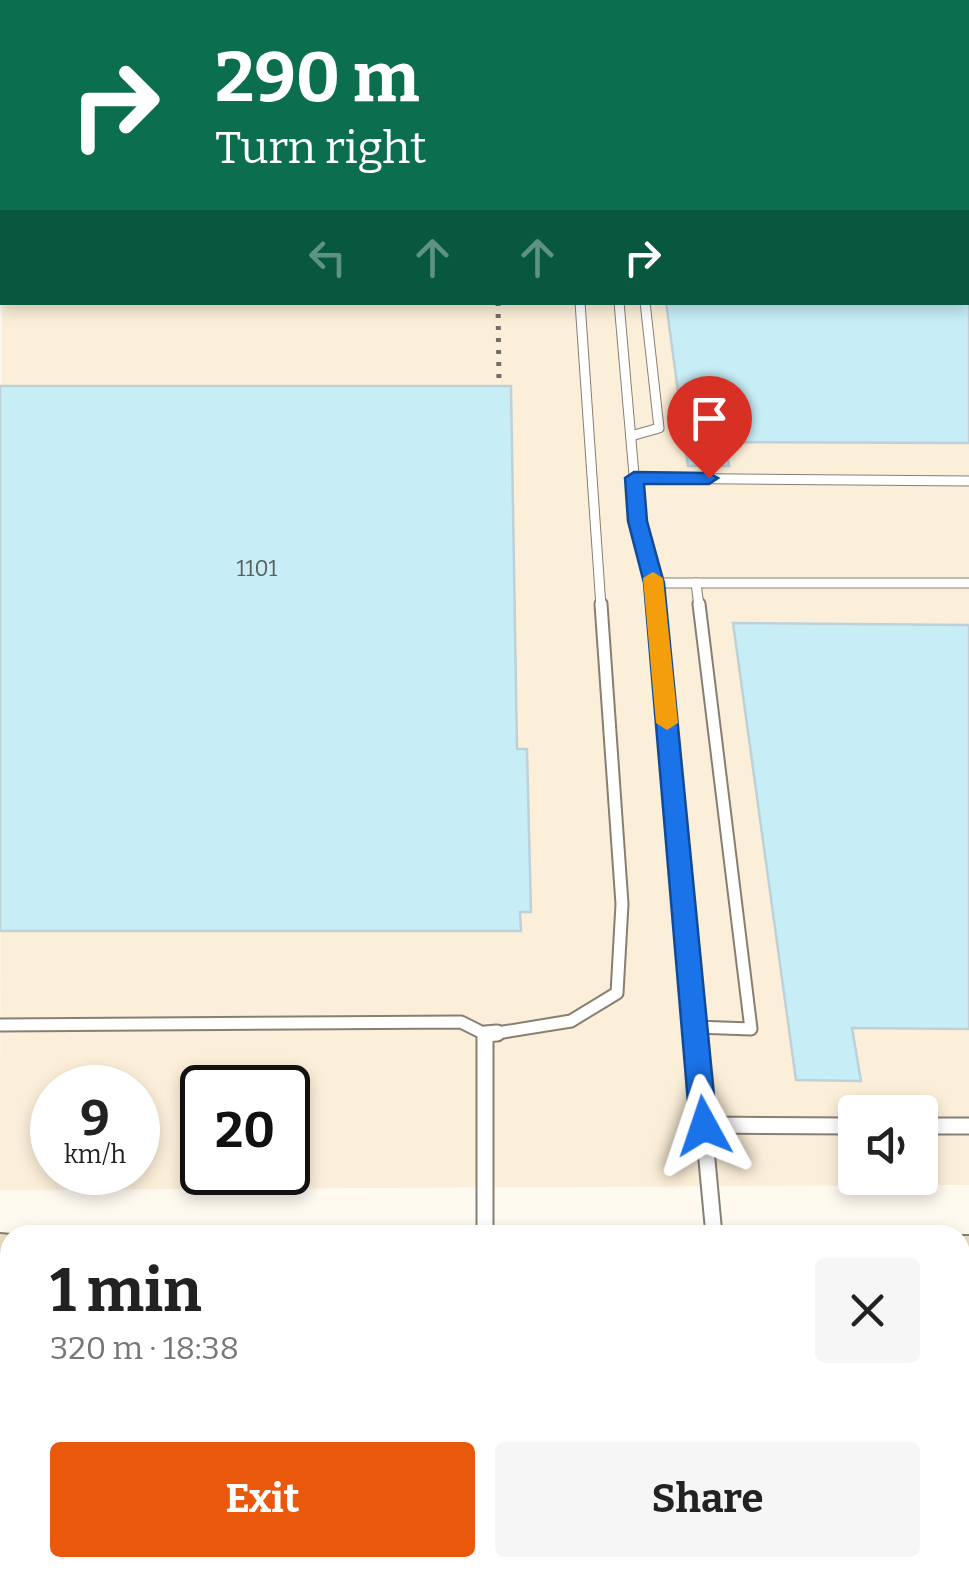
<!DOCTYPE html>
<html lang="en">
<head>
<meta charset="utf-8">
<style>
	:root { --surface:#fff; --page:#f6f6f6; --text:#222; --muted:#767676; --accent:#ea580c }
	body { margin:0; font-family:Bitter,serif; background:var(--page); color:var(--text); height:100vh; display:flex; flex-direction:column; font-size:38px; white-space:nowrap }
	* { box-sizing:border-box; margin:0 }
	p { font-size:32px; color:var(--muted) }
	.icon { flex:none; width:55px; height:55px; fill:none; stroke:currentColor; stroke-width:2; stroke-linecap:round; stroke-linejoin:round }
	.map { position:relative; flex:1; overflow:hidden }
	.sheet { position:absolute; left:0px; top:1225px; width:970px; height:352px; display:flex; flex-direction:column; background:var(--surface); border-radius:30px 30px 0 0; box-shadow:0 5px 15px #0003 }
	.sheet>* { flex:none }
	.guide { position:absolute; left:0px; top:0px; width:970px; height:305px; box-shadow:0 5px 15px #0003; background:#0b6e4f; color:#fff; overflow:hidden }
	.controls { position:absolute; left:838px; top:1095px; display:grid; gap:20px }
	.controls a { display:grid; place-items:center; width:100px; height:100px; border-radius:10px; background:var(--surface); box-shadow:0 5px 15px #0003; font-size:50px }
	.speed { position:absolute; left:30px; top:1065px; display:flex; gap:20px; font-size:50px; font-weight:700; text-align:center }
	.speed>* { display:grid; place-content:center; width:130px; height:130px; border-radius:50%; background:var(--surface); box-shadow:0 5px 15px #0003; line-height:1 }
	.speed small { font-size:25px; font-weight:400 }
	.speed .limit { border:5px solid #111; border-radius:15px; background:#fff; color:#111 }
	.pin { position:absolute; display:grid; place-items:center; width:85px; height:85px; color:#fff; margin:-102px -42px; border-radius:50% 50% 50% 0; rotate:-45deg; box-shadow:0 0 10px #0007 }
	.pin .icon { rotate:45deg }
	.me { position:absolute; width:110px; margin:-55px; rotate:355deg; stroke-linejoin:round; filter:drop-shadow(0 0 8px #0008) }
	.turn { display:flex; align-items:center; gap:35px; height:210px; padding:0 50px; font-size:45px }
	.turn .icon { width:130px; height:130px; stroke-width:2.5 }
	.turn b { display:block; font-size:70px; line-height:85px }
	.lanes { display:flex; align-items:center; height:95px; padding:0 50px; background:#0003; justify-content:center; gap:50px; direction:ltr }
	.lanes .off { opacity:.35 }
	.round { display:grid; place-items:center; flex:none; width:105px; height:105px; border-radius:10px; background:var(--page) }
	.headline { display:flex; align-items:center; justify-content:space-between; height:170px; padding:0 50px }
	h1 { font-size:60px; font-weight:700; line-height:75px }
	.button { display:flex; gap:20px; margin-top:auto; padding:20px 50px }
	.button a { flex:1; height:115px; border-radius:10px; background:var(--accent); color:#fff; font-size:40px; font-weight:700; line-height:115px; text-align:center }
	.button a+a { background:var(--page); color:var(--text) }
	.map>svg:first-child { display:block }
</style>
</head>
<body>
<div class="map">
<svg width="969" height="1577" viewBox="0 0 969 1577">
	<rect width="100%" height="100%" fill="#fffaf0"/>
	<g fill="#fcefd9" fill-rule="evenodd">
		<polygon points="554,0 969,0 969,189 968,2"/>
		<path d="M2,7v295h966l1,-85v968l-969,5zM52,1088h86v84h-86zM202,1088h86v84h-86zM855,1112h65v66h-65z"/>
		<polygon points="960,1360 969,1360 969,1577 0,1577 0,1370 10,1369 10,1568 960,1568"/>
	</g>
	<g fill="#c7edf6" stroke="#bed1d6" stroke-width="2.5">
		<polygon points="666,302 969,302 969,443 725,442 729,466 688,466"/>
		<polygon points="0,386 511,386 517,749 527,749 531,912 520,912 521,931 0,931"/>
		<polygon points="733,623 969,625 969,1029 852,1028 861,1081 796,1080"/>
	</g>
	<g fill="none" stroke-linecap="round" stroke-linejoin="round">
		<g stroke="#877f72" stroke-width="10">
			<polyline id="service-far3" points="0,50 2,44"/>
		</g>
		<g stroke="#877f72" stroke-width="11">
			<g id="service-far2">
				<polyline points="580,302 601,607"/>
				<polyline points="619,302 638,521 654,583"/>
				<polyline points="631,436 659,428 645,302"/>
				<polyline points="634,478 969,481"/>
				<polyline points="696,583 699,607"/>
				<polyline points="656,607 654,583 969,583"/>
			</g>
		</g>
		<g stroke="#877f72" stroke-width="15">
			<g id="service-far1">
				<polyline points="656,604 696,1035"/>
				<polyline points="0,1025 461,1022 485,1034"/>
				<polyline points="695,1027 751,1029 699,604"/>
				<polyline points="485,1035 571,1021 617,993 622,904 601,604"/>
			</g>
		</g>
		<g stroke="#877f72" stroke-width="19">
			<g id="service">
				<polyline points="695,1033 714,1235"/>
				<polyline points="704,1125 855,1126"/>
				<polyline points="920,1126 969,1126"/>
				<polyline points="485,1235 485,1034 497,1033"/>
				<polyline points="960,1387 969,1387"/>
				<polyline points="607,1568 608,1577"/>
				<polyline points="214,1577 215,1568"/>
			</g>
		</g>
		<g stroke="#877f72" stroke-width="4">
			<g id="secondary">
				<polygon points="0,1234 12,1235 10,1272 0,1272"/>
				<rect x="960" y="1236" width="9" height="38"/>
				<rect x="0" y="1299" width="10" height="40"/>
				<rect x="960" y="1303" width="9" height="40"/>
			</g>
		</g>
		<use href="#service-far3" stroke="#fff" stroke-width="8"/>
		<use href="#service-far2" stroke="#fff" stroke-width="9"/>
		<use href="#service-far1" stroke="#fff" stroke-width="11"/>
		<use href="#service" stroke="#fff" stroke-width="15"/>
		<use href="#secondary" fill="#efe1c3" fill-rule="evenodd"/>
		<polyline stroke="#726f68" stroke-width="4" stroke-dasharray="4 6" stroke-linecap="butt" points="0,0 244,2"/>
		<polyline stroke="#726f68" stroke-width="5" stroke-dasharray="4 8" stroke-linecap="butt" points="498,302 499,384"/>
	</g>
	<polygon fill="#1a73e8" stroke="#114b97" stroke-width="2.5" points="634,472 709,473 718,478 709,484 644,484 647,521 664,583 717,1126 713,1134 704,1137 694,1134 690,1126 644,583 628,521 625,478"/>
	<polygon fill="#f59e0b" points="653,572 663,578 678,723 667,730 656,723 643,578"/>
	<g text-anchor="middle" stroke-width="10" stroke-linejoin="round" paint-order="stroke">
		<g font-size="22" fill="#5a615e">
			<text x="257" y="576">1101</text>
		</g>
	</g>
</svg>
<div class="controls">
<a><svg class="icon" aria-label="sound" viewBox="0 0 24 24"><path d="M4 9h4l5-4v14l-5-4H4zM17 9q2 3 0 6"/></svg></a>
</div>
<div class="speed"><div>9<small>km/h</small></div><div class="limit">20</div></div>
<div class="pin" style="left:709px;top:478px;background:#d93025"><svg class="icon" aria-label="arrive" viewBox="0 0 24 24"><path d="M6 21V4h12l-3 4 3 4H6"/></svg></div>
<svg class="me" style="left:704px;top:1126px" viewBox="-20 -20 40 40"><path d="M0-17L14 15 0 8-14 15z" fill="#1a73e8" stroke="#fff" stroke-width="4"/></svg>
<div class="guide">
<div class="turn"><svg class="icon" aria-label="right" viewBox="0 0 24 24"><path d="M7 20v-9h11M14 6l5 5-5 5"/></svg><div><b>290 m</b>Turn right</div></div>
<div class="lanes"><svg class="icon off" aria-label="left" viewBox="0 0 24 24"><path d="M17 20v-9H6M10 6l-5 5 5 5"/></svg><svg class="icon off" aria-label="ahead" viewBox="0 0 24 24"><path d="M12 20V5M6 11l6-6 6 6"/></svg><svg class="icon off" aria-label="ahead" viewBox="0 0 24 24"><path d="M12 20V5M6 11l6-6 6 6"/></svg><svg class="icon" aria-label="right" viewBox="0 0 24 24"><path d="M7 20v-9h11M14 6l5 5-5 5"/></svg></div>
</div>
<section class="sheet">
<div class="headline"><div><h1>1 min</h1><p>320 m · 18:38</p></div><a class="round"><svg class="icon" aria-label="close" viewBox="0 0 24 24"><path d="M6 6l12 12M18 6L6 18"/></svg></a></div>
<div class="button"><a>Exit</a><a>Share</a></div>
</section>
</div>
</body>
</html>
